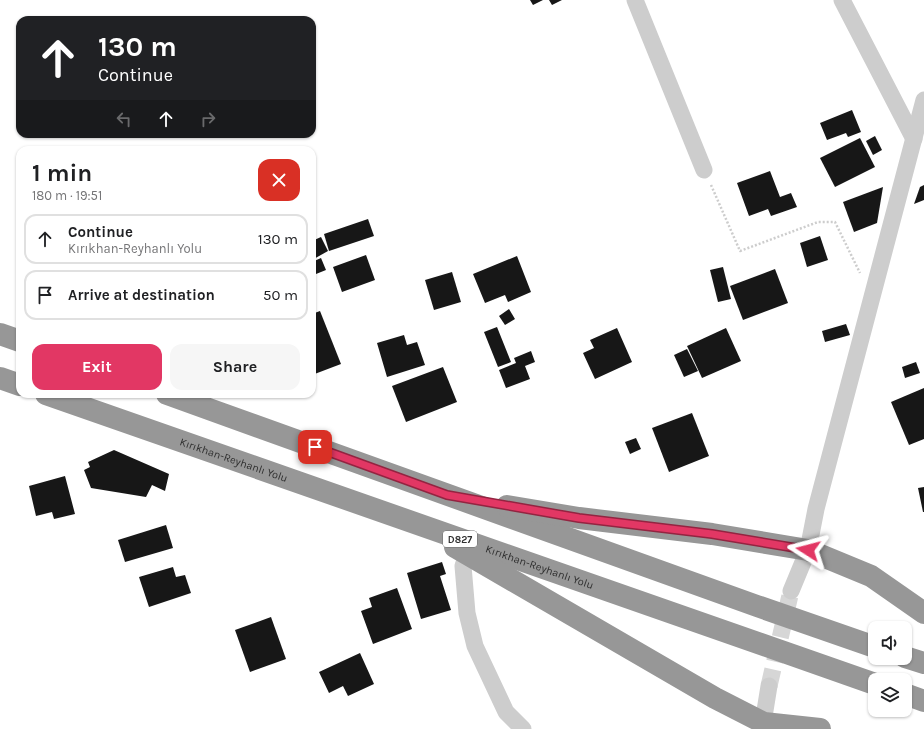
<!DOCTYPE html>
<html lang="en">
<head>
<meta charset="utf-8">
<style>
	:root { --surface:#fff; --page:#f6f6f6; --text:#202124; --muted:#757577; --line:#e0e0e0; --accent:#e23764 }
	body { margin:0; font-family:Karla,sans-serif; background:var(--page); color:var(--text); height:100vh; display:flex; flex-direction:column; font-size:15px; white-space:nowrap }
	* { box-sizing:border-box; margin:0 }
	p { font-size:13px; color:var(--muted) }
	.icon { flex:none; width:22px; height:22px; fill:none; stroke:currentColor; stroke-width:2; stroke-linecap:round; stroke-linejoin:round }
	.map { position:relative; flex:1; overflow:hidden }
	.panel { position:absolute; left:16px; top:146px; width:300px; height:252px; display:flex; flex-direction:column; background:var(--surface); border-radius:12px; box-shadow:0 1px 3px #0004 }
	.panel>* { flex:none }
	.hud { position:absolute; left:16px; top:16px; width:300px; height:122px; border-radius:12px; box-shadow:0 1px 3px #0004; background:#202124; color:#fff; overflow:hidden }
	.fabs { position:absolute; left:868px; top:621px; display:grid; gap:8px }
	.fabs a { display:grid; place-items:center; width:44px; height:44px; border-radius:8px; background:var(--surface); box-shadow:0 1px 3px #0004; font-size:20px }
	.pin { position:absolute; display:grid; place-items:center; width:34px; height:34px; color:#fff; margin:-17px; border-radius:8px; box-shadow:0 2px 6px #0006 }
	.me { position:absolute; width:44px; margin:-22px; rotate:279deg; stroke-linejoin:round; filter:drop-shadow(0 0 3px #0008) }
	.turn { display:flex; align-items:center; gap:14px; height:84px; padding:0 16px; font-size:18px }
	.turn .icon { width:52px; height:52px; stroke-width:2.5 }
	.turn b { display:block; font-size:28px; line-height:34px }
	.lanes { display:flex; align-items:center; height:38px; padding:0 16px; background:#0003; justify-content:center; gap:20px; direction:ltr }
	.lanes .off { opacity:.35 }
	.round { display:grid; place-items:center; flex:none; width:42px; height:42px; border-radius:12px; background:var(--page) }
	.summary { display:flex; align-items:center; justify-content:space-between; height:68px; padding:0 16px }
	h1 { font-size:24px; font-weight:700; line-height:30px }
	.action { display:flex; gap:8px; margin-top:auto; padding:8px 16px }
	.action a { flex:1; height:46px; border-radius:12px; background:var(--accent); color:#fff; font-size:16px; font-weight:700; line-height:46px; text-align:center }
	.action a+a { background:var(--page); color:var(--text) }
	ul { padding:0; list-style:none }
	li { display:flex; align-items:center; gap:12px; height:50px; margin:0 8px 6px; padding:0 8px; border:2px solid var(--line); border-radius:12px }
	li div { flex:1 }
	li b { display:block; font-size:15px }
	li em { font-style:normal }
	.map>svg:first-child { display:block }
</style>
</head>
<body>
<div class="map">
<svg width="924" height="729" viewBox="0 0 924 729">
	<rect width="100%" height="100%" fill="#fff"/>
	<g fill="#171717">
		<polygon points="530,0 543,0 533,5"/>
		<polygon points="549,0 562,0 552,5"/>
		<polygon points="852,110 861,132 848,137 846,133 827,140 820,123"/>
		<polygon points="875,136 882,150 873,155 866,141"/>
		<polygon points="860,138 875,167 835,187 820,158"/>
		<polygon points="770,171 780,197 791,193 797,207 771,216 768,209 749,216 737,183"/>
		<polygon points="924,185 924,200 914,204 920,187"/>
		<polygon points="883,187 877,223 854,232 843,202"/>
		<polygon points="368,219 374,236 329,251 324,234"/>
		<polygon points="820,236 828,260 807,267 800,243"/>
		<polygon points="321,237 328,251 312,260 312,241"/>
		<polygon points="366,255 375,280 342,292 333,267"/>
		<polygon points="517,256 531,292 508,302 505,295 485,303 473,274"/>
		<polygon points="321,258 326,270 316,274 312,262"/>
		<polygon points="723,267 731,299 718,302 710,270"/>
		<polygon points="775,269 788,303 743,320 730,286"/>
		<polygon points="452,272 461,302 434,310 425,280"/>
		<polygon points="509,309 515,319 505,325 499,316"/>
		<polygon points="320,311 341,364 312,375 312,314"/>
		<polygon points="846,324 850,335 825,342 822,331"/>
		<polygon points="497,327 511,362 498,367 484,332"/>
		<polygon points="617,328 632,362 595,379 583,353 594,348 590,340"/>
		<polygon points="726,328 741,361 702,378 687,346"/>
		<polygon points="404,335 407,345 417,342 425,365 387,377 377,343"/>
		<polygon points="687,349 698,371 684,377 674,355"/>
		<polygon points="531,351 535,362 525,366 530,379 506,388 499,370 516,363 514,358"/>
		<polygon points="916,362 920,373 905,378 902,367"/>
		<polygon points="443,367 457,402 406,422 392,386"/>
		<polygon points="924,388 924,439 909,445 891,402"/>
		<polygon points="692,413 709,456 669,472 652,428"/>
		<polygon points="636,438 641,449 630,454 625,442"/>
		<polygon points="114,450 169,474 165,491 152,485 146,497 91,488 84,470 90,467 88,462"/>
		<polygon points="65,476 75,514 54,519 52,512 36,516 29,486"/>
		<polygon points="924,487 924,512 923,512 918,488"/>
		<polygon points="166,525 173,548 125,562 118,540"/>
		<polygon points="442,562 446,574 440,576 451,610 421,619 407,573"/>
		<polygon points="173,567 176,577 185,575 191,593 149,607 139,577"/>
		<polygon points="397,588 412,629 373,644 361,611 372,607 369,598"/>
		<polygon points="271,617 286,659 250,672 235,630"/>
		<polygon points="360,653 374,684 348,696 343,686 329,693 319,672"/>
	</g>
	<g fill="none" stroke-linecap="round" stroke-linejoin="round">
		<polyline stroke="#d6d6d6" stroke-width="17" stroke-dasharray="17 8" stroke-linecap="butt" points="769,686 791,591"/>
		<polyline stroke="#cdcdcd" stroke-width="2.5" stroke-dasharray="2 2" stroke-linecap="butt" points="711,185 740,251 818,222 835,222 860,273"/>
		<g stroke="#cdcdcd" stroke-width="17">
			<polyline points="635,0 704,170"/>
			<polyline points="842,0 914,139"/>
			<polyline points="467,555 463,566 467,613 475,646 506,712 523,729"/>
			<polyline points="791,591 808,550 816,509 924,100"/>
			<polyline points="762,729 769,686"/>
		</g>
		<g stroke="#979797" stroke-width="22">
			<polyline points="0,334 20,341"/>
			<polyline points="0,378 20,385"/>
			<path id="s1" d="M46,394l829,290"/>
			<polyline points="167,394 757,606 875,647"/>
			<polyline points="507,506 579,518 712,534 808,550 871,576 924,613"/>
			<polyline points="455,547 715,698 764,723 820,729"/>
			<polyline points="905,657 924,663"/>
			<polyline points="905,694 924,701"/>
		</g>
	</g>
	<g fill="none" stroke-linecap="round" stroke-linejoin="round">
		<g stroke="#932441" stroke-width="10">
			<polyline id="route" points="315,447 447,495 579,518 712,534 808,550"/>
		</g>
		<use href="#route" stroke="#e23764" stroke-width="7"/>
	</g>
	<g text-anchor="middle" stroke-width="4" stroke-linejoin="round" paint-order="stroke">
		<rect fill="#fff" stroke="#6e6e6e" stroke-width="1" x="443" y="531" width="34" height="16" rx="3"/>
		<g font-size="10" font-weight="bold" fill="#303030">
			<text x="460" y="543">D827</text>
		</g>
		<g font-size="11" fill="#303030" stroke="#fff">
			<text dy="4" stroke="none"><textPath href="#s1" startOffset="199">Kırıkhan-Reyhanlı Yolu</textPath></text>
			<text dy="4" stroke="none"><textPath href="#s1" startOffset="523">Kırıkhan-Reyhanlı Yolu</textPath></text>
		</g>
	</g>
</svg>
<div class="fabs">
<a><svg class="icon" aria-label="sound" viewBox="0 0 24 24"><path d="M4 9h4l5-4v14l-5-4H4zM17 9q2 3 0 6"/></svg></a>
<a><svg class="icon" aria-label="layers" viewBox="0 0 24 24"><path d="M12 4l9 5-9 5-9-5zM3 14l9 5 9-5"/></svg></a>
</div>
<div class="pin" style="left:315px;top:447px;background:#d93025"><svg class="icon" aria-label="arrive" viewBox="0 0 24 24"><path d="M6 21V4h12l-3 4 3 4H6"/></svg></div>
<svg class="me" style="left:808px;top:550px" viewBox="-20 -20 40 40"><path d="M0-17L14 15 0 8-14 15z" fill="#e23764" stroke="#fff" stroke-width="4"/></svg>
<div class="hud">
<div class="turn"><svg class="icon" aria-label="ahead" viewBox="0 0 24 24"><path d="M12 20V5M6 11l6-6 6 6"/></svg><div><b>130 m</b>Continue</div></div>
<div class="lanes"><svg class="icon off" aria-label="left" viewBox="0 0 24 24"><path d="M17 20v-9H6M10 6l-5 5 5 5"/></svg><svg class="icon" aria-label="ahead" viewBox="0 0 24 24"><path d="M12 20V5M6 11l6-6 6 6"/></svg><svg class="icon off" aria-label="right" viewBox="0 0 24 24"><path d="M7 20v-9h11M14 6l5 5-5 5"/></svg></div>
</div>
<section class="panel">
<div class="summary"><div><h1>1 min</h1><p>180 m · 19:51</p></div><a class="round" style="background:#d93025;color:#fff"><svg class="icon" aria-label="close" viewBox="0 0 24 24"><path d="M6 6l12 12M18 6L6 18"/></svg></a></div>
<ul>
<li><svg class="icon" aria-label="ahead" viewBox="0 0 24 24"><path d="M12 20V5M6 11l6-6 6 6"/></svg><div><b>Continue</b><p>Kırıkhan-Reyhanlı Yolu</p></div><em>130 m</em></li>
<li><svg class="icon" aria-label="arrive" viewBox="0 0 24 24"><path d="M6 21V4h12l-3 4 3 4H6"/></svg><div><b>Arrive at destination</b></div><em>50 m</em></li>
</ul>
<div class="action"><a>Exit</a><a>Share</a></div>
</section>
</div>
</body>
</html>
